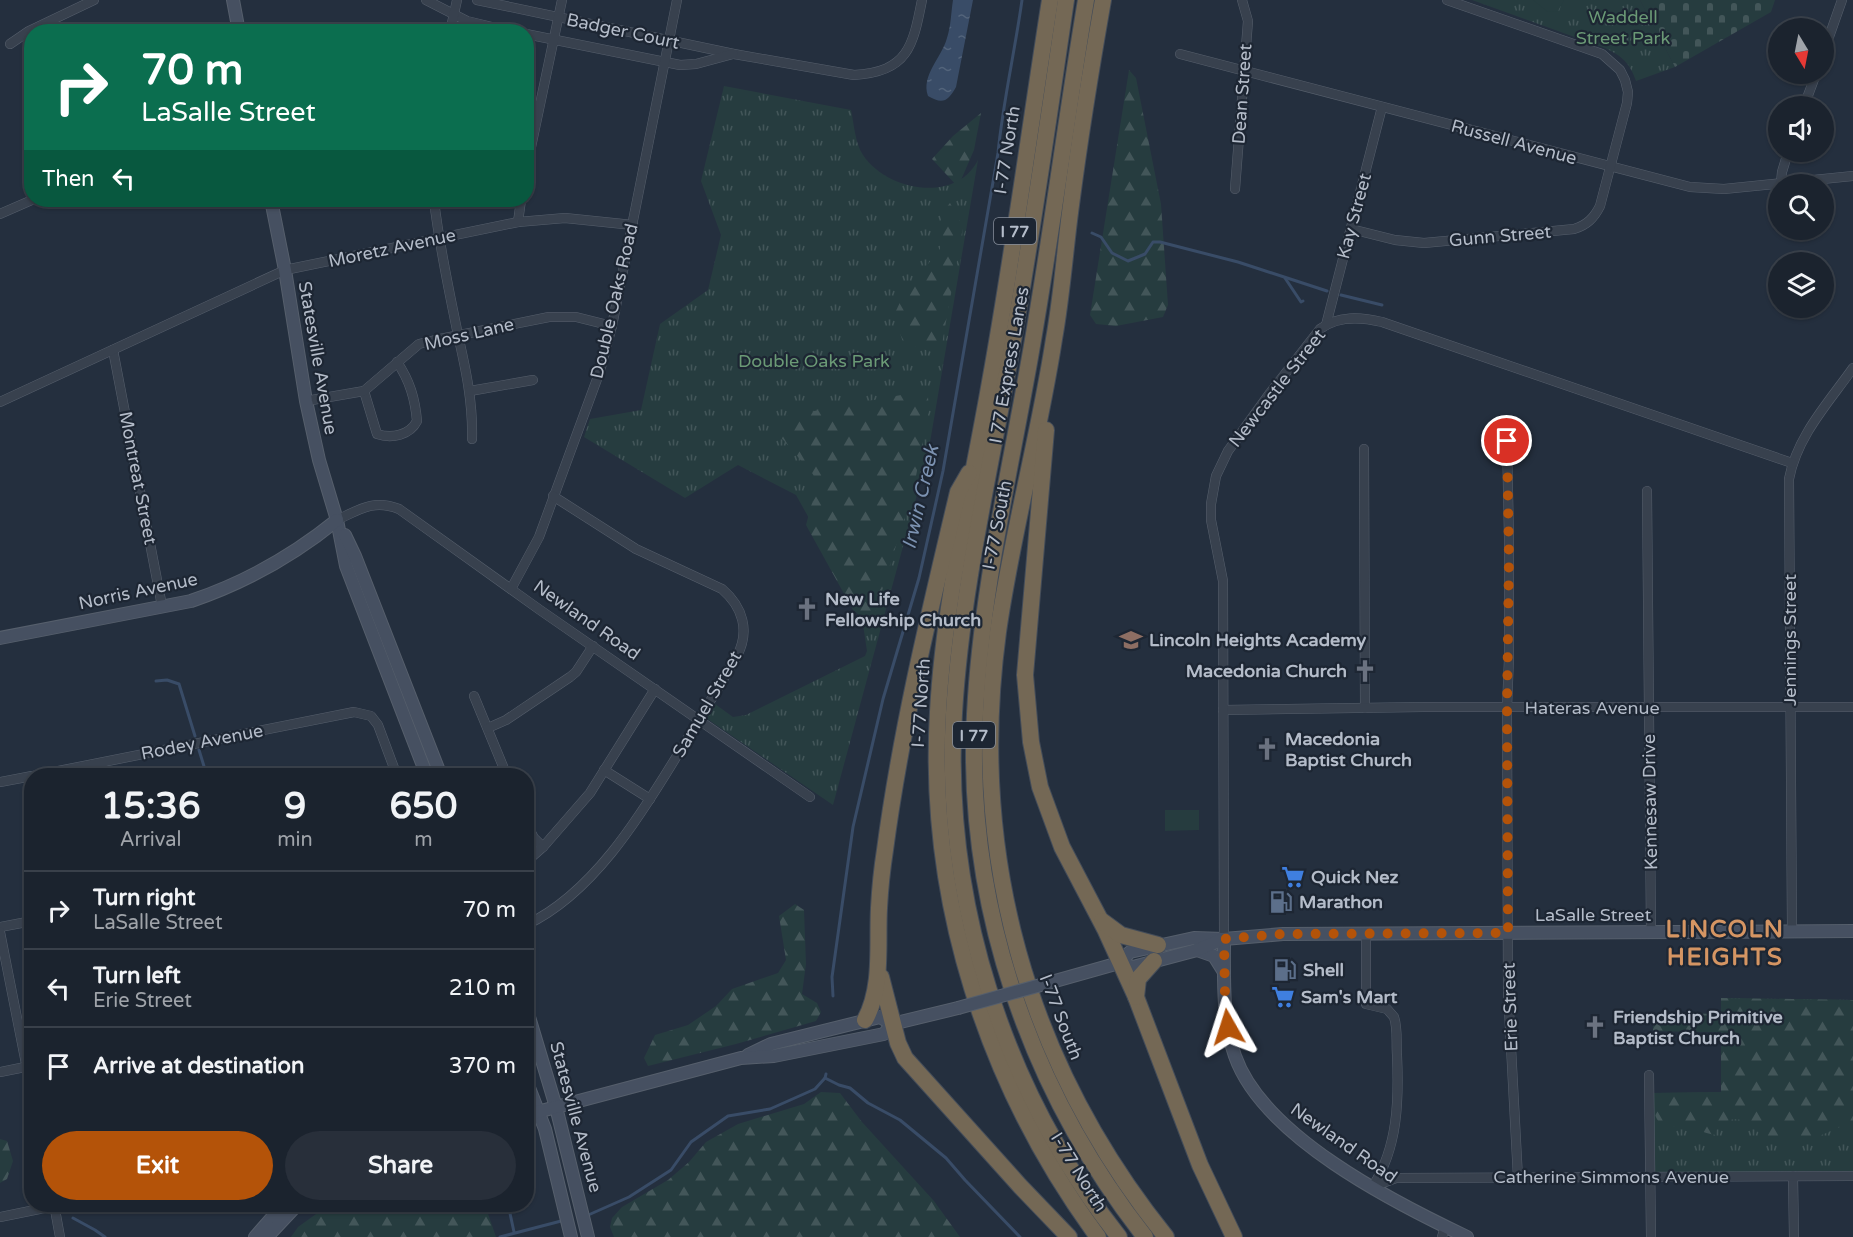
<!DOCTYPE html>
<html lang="en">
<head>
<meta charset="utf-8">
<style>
	:root { --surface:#1b232e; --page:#282f3a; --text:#f1f3f6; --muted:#a0a4aa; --line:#39404a; --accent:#b45309 }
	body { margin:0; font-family:"Varela Round",sans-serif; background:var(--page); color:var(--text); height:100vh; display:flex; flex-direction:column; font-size:22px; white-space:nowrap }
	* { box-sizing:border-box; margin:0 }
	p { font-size:20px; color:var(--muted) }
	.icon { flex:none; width:33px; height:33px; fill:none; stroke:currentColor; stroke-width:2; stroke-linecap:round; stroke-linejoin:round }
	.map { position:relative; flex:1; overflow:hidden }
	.panel { position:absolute; left:24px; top:768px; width:510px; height:444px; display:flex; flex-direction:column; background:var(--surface); border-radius:24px; box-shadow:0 2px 4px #0004,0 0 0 2px var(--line) }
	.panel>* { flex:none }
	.hud { position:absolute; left:24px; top:24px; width:510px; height:183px; border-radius:24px; box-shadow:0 2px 4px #0004,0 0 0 2px var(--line); background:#0b6e4f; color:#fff; overflow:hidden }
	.needle { width:39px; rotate:170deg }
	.controls { position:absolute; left:1768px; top:18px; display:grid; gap:12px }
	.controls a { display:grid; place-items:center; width:66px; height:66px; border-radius:50%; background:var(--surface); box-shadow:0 2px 4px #0004,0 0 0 2px var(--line); font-size:30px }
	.pin { position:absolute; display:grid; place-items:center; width:51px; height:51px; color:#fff; margin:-26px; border:3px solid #fff; border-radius:50%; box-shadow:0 2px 6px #0007 }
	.me { position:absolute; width:66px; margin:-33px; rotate:354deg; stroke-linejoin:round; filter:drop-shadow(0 0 4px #0008) }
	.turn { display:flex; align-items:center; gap:21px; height:126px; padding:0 18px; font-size:27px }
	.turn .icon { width:78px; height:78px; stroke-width:2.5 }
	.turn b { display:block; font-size:42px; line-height:51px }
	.then { display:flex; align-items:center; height:57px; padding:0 18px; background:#0003; gap:12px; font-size:22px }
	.eta { display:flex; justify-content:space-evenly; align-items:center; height:102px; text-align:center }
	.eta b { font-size:36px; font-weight:700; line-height:42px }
	.action { display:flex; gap:12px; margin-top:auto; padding:12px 18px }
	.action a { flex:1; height:69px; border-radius:36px; background:var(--accent); color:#fff; font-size:24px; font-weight:700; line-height:69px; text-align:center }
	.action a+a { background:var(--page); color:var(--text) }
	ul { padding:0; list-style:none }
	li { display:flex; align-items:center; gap:18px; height:78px; padding:0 18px; border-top:2px solid var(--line) }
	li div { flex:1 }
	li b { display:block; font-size:22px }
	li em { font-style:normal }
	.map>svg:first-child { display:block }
</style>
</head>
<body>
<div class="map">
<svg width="1853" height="1237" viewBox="0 0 1853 1237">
	<defs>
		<pattern id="grass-tufts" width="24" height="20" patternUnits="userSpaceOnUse" patternTransform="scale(1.5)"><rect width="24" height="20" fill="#263c3f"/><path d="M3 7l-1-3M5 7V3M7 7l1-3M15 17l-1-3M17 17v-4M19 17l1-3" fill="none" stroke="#435659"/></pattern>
		<pattern id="forest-firs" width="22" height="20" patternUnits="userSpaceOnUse" patternTransform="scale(1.5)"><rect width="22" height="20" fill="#263c3f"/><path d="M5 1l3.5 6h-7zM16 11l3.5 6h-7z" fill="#435659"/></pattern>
		<pattern id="cemetery-stones" width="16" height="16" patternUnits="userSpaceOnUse" patternTransform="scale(1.5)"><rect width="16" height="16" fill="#263c3f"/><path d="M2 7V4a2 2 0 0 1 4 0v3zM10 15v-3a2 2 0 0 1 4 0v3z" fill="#435659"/></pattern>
		<pattern id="water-ripples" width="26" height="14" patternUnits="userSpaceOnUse" patternTransform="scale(1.5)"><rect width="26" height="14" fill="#394c67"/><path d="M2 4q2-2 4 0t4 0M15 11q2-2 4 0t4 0" fill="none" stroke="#53647b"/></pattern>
	</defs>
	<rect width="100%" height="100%" fill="#242f3e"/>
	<g fill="url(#grass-tufts)">
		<path d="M1472,0h168l35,67 -39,14c-6,-18 -14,-25 -31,-33z"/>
		<path d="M724,86l127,24c3,14 4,33 12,45 24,36 93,49 115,5l-50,294 -95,351 -127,-87 9,-14 18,13 13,-2 119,-59 2,-5 -6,-40 -65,-116 -58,-30 -53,33 -101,-61 6,-18 51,-9 19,-86 48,-34 13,-55 -20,-54z"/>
		<polygon points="1721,998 1853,1000 1853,1171 1655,1173 1653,1093 1721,1092 1721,1032 1653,1031 1653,1013 1721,1014"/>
	</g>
	<g fill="url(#forest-firs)">
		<polygon points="1129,70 1136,78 1161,204 1168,305 1163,317 1116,326 1096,324 1090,315"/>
		<polygon points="981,113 974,150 958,187 932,159 953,136"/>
		<polygon points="950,203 963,227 940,355 903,342 894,315 904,294 940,249 941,214"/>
		<polygon points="912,393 928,397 929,410 913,491 876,610 866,621 853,610 806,525 818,480 779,435 776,418"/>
		<polygon points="795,904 804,910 806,964 802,994 817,1003 821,1012 816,1021 736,1044 648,1066 644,1058 655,1035 688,1025 716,1006 732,989 778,973 786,960 779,916"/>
		<path d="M1721,998l132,2v129l-13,-2 -23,10 -50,1c-15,-7 -23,-27 -44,-15 -5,3 -7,6 -7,12 -9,-1 -16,-5 -24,-6 -32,-6 -38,2 -39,-36l68,-1v-60l-68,-1v-18l68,1z"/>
		<polygon points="821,1092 840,1093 862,1122 934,1201 960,1237 614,1237 610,1227 612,1218 622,1207 668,1180 689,1162 706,1142 738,1124 804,1104"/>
		<polygon points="0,1139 7,1141 13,1161 7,1179 0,1183"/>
		<polygon points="330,1204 485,1205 496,1237 291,1237 298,1227"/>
	</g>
	<polygon fill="url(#cemetery-stones)" points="1640,0 1775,0 1771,12 1675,67"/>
	<g fill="#263c3f">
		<polygon points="1533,0 1564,0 1558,11 1548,12"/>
		<polygon points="1165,810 1199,810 1199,830 1165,831"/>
	</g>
	<path fill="url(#water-ripples)" d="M953,0h20l-17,87c-8,14 -13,18 -28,9 -7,-21 13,-37 19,-58 4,-12 4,-25 6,-38z"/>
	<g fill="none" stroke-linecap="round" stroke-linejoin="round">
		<g stroke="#394c67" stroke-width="3">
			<polyline points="1092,233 1101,237 1112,253 1128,261 1145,254 1153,242 1160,242 1238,262 1327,291"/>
			<polyline points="1285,278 1301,302 1303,301"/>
			<polyline points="1341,295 1382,305"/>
			<polyline points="156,681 167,680 179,684 195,736"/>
			<polyline points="199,750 207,776"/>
			<path d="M833,996l-1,-19 21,-150 30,-128 36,-121 24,-107 55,-318c5,-52 17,-102 24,-153"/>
			<polyline points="825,1078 839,1085 850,1088 868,1103 900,1120 946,1158 965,1180 1020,1237"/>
			<polyline points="508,1204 514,1232"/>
			<polyline points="586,1216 629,1197 671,1170 691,1142 728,1116 770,1109 815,1089 825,1078 826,1074"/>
			<polyline points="73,1218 95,1230 105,1237"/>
			<polyline points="500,1237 565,1220"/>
		</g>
		<g stroke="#565f6c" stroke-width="10">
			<g id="street">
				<polyline points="426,0 467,21 513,32"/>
				<path d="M477,0l257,54 120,21c54,-3 59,-29 68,-75"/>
				<polyline points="450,32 457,0"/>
				<polyline points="526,34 680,65 696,64 733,54"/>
				<polyline points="10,44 29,31 94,0"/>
				<polyline points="1824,51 1842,0"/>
				<polyline points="1180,54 1690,187 1724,189 1853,176"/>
				<polyline points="1804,106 1816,74"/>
				<polyline points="526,171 562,0"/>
				<polyline points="1781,183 1782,172 1788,152"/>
				<polyline points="1235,189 1248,21 1242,0"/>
				<path d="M434,200c5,45 15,90 24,135 8,35 15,68 14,104"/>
				<polyline points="0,214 32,200"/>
				<polyline points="518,222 521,200"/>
				<path d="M1351,229l44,11 29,3 150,-14c13,-4 20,-11 26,-23l27,-103 1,-11 -3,-12 -5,-10 -18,-16 -155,-54"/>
				<polyline points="1326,325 1382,107"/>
				<polyline points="113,350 162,606"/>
				<path d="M364,391l13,43c15,5 33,1 40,-13 -2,-22 -7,-40 -20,-59"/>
				<polyline points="470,391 533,380"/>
				<polyline points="306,401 364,391 419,344 435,340 549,317 576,317 612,326"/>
				<polyline points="0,402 285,270 518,222 565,218 633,225"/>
				<polyline points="1507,441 1509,538 1509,658 1507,708 1508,991 1518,1178"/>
				<polyline points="1364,449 1365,708"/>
				<polyline points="1647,491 1651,932"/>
				<path d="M337,520c23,-11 37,-21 62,-11l141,101 270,187"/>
				<polyline points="511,589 539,537 600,371 612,326 677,0"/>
				<polyline points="474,696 507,776"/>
				<polyline points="1223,710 1423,707 1853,707"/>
				<polyline points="488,728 506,720 570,677 576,672 593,646"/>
				<polyline points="604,770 650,799"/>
				<polyline points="33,776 354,712 371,716 378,725 397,776"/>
				<polyline points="0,782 32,776"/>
				<polyline points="526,823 534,838 543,847"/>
				<polyline points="526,862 543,847 590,793 655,689"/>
				<path d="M526,925c66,-31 113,-107 149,-166 21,-34 42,-69 62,-103 13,-25 6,-49 -15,-67l-86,-40 -83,-53"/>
				<polyline points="0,927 32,921"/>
				<polyline points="0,932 32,1094"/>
				<path d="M1792,932l-3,-453c8,-43 40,-77 64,-111"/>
				<path d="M1366,934v70l21,5 7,8c4,12 2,25 3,38 2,45 1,92 -24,131"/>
				<path d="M1224,939l-1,-358 -12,-61v-16l5,-28 12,-25 42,-58 50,-64c18,-14 41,-12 62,-7l410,141"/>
				<polyline points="0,1072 30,1066"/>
				<polyline points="1649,1075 1651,1237"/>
				<polyline points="1793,1176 1794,1237"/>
				<polyline points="1372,1187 1396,1178 1853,1176"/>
				<polyline points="54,1204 60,1237"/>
				<polyline points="0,1217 64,1204"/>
				<polyline points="1442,1237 1445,1227"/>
			</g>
		</g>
		<g stroke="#565f6c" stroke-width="14">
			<g id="secondary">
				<polyline points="233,0 239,32"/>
				<polyline points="271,200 285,270 306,401 319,460 337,520 346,566 427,776"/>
				<polyline points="345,535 355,556 441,776"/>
				<path d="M0,638l191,-37c53,-18 103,-46 146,-81"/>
				<path d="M1224,939c0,39 -2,80 11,117 28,80 158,146 232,181"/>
				<polyline points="1197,950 1214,956 1224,972"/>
				<polyline points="1119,963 1130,952 1194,938 1224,939 1283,934 1853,931"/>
				<polyline points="1048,983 1119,963 1133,967 1197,950 1221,940"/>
				<polyline points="526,1007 556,1107 588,1237"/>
				<polyline points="892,1024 958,1008"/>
				<polyline points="748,1055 771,1044 880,1017 892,1024"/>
				<polyline points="526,1080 545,1129 571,1237"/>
				<polyline points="526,1115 741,1058 774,1056 884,1034 892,1024"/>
				<polyline points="255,1237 284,1204"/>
				<polyline points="267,1237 298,1204"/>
			</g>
		</g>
		<g stroke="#434c59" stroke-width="18">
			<g id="highway">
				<path d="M1050,0c-20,127 -37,255 -60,382 -19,109 -46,219 -52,330 -11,188 49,374 160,525"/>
				<path d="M1066,0c-18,121 -35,243 -57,363 -21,116 -48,233 -55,350 -11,187 49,377 165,524"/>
				<path d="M1086,0c-20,119 -35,239 -56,357 -21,119 -49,237 -55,357 -10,189 54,375 170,523"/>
				<path d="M1103,0c-12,68 -23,136 -32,205 -6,44 -9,90 -17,134 -15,98 -42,194 -56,293 -30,221 28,431 168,605"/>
				<polyline points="1046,430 1025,675 1031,742 1040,787 1062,847 1105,929 1136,997 1200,1165 1234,1237"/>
				<polyline points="1102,921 1121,935 1158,945"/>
				<polyline points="881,977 898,1043 905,1058 1020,1186 1069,1237"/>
				<polyline points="1136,997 1138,979 1154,961"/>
				<path d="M865,1020c18,-33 12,-75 14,-112 1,-19 3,-39 6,-58 16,-121 45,-240 73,-358l11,-19"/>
			</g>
		</g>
		<use href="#street" stroke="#38414e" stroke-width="9"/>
		<use href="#secondary" stroke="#465061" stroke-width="12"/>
		<use href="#highway" stroke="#746855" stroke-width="16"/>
		<g stroke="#565f6c" stroke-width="14" stroke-linecap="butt">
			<polyline id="secondary-bridge" points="958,1008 1048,983"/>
		</g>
		<use href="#secondary-bridge" stroke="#465061" stroke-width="12"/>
	</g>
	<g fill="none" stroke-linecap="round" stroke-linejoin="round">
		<polyline stroke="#b45309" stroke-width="10" stroke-dasharray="0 18" points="1228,1027 1225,995 1224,939 1283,934 1508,933 1507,708 1509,558 1507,441"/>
	</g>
	<defs>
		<g id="church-bare" transform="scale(1.8)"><path d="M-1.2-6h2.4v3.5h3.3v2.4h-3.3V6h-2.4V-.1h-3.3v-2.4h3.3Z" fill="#6b7280" stroke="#1d2633" stroke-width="2.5" paint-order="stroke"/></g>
		<g id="school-bare" transform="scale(1.8)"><path d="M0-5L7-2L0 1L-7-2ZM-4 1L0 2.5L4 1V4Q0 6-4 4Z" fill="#8d6e63" stroke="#1d2633" stroke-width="2.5" paint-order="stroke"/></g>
		<g id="supermarket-bare" transform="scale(1.8)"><path d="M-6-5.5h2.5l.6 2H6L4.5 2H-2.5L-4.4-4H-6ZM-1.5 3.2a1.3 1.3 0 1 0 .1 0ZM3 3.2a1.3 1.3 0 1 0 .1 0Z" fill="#3f7fe0" stroke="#1d2633" stroke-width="2.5" paint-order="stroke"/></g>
		<g id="fuel-bare" transform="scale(1.8)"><path d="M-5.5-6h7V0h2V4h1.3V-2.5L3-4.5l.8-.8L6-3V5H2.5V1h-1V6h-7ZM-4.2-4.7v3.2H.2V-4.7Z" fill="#5c6f8a" stroke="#1d2633" stroke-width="2.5" paint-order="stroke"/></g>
	</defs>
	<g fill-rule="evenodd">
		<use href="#church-bare" x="807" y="609"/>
		<use href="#school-bare" x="1131" y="640"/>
		<use href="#church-bare" x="1365" y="671"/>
		<use href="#church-bare" x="1267" y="749"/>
		<use href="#supermarket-bare" x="1293" y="877"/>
		<use href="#fuel-bare" x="1281" y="902"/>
		<use href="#fuel-bare" x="1285" y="970"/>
		<use href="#supermarket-bare" x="1283" y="997"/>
		<use href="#church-bare" x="1595" y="1027"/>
	</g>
	<g text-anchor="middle" stroke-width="4.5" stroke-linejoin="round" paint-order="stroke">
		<g fill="#1d2633" stroke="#878f9c" stroke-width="1.5">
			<rect x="994" y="218" width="42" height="26" rx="4.5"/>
			<rect x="953" y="722" width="42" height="26" rx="4.5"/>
		</g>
		<g font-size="16" font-weight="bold" fill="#b4bcc9">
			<text x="1015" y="237">I 77</text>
			<text x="974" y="741">I 77</text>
		</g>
		<g font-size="18" fill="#6b9a76" stroke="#1d2633">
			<text x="1623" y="23">Waddell<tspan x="1623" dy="21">Street Park</tspan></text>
			<text x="814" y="367">Double Oaks Park</text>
		</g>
		<g font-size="18" fill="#b4bcc9" stroke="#1d2633">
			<text transform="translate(623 31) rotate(12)" y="6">Badger Court</text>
			<text transform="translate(1242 94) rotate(-86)" y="6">Dean Street</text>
			<text transform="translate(1514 142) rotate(15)" y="6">Russell Avenue</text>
			<text transform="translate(1007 150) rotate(-81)" y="6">I-77 North</text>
			<text transform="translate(1354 216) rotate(-75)" y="6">Kay Street</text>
			<text transform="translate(1500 236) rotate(-5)" y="6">Gunn Street</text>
			<text transform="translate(392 248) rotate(-12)" y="6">Moretz Avenue</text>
			<text transform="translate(614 301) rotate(-77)" y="6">Double Oaks Road</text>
			<text transform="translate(469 334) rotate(-13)" y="6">Moss Lane</text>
			<text transform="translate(318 358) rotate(80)" y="6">Statesville Avenue</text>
			<text transform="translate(1009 365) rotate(-80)" y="6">I 77 Express Lanes</text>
			<text transform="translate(1277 388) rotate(-52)" y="6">Newcastle Street</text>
			<text transform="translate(138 478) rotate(79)" y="6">Montreat Street</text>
			<text transform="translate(997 525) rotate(-79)" y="6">I-77 South</text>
			<text transform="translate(138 591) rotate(-12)" y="6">Norris Avenue</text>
			<text transform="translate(587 620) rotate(35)" y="6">Newland Road</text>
			<text transform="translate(1790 640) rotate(-90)" y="6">Jennings Street</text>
			<text transform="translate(921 703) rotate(-86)" y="6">I-77 North</text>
			<text transform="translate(707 704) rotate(-60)" y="6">Samuel Street</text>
			<text x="1592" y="714">Hateras Avenue</text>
			<text transform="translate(202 742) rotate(-11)" y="6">Rodey Avenue</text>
			<text transform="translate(1650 802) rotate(-91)" y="6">Kennesaw Drive</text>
			<text x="1593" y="921">LaSalle Street</text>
			<text transform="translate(1510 1007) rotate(-92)" y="6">Erie Street</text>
			<text transform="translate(1061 1017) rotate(69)" y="6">I-77 South</text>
			<text transform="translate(576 1117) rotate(75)" y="6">Statesville Avenue</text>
			<text transform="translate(1344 1143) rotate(35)" y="6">Newland Road</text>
			<text transform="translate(1079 1172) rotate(58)" y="6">I-77 North</text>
			<text x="1611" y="1183">Catherine Simmons Avenue</text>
		</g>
		<g font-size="18" font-weight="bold" fill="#b4bcc9" stroke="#1d2633" text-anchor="start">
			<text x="825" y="605">New Life<tspan x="825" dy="21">Fellowship Church</tspan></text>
			<text x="1149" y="646">Lincoln Heights Academy</text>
			<text x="1347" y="677" text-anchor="end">Macedonia Church</text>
			<text x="1285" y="745">Macedonia<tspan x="1285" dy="21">Baptist Church</tspan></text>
			<text x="1311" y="883">Quick Nez</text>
			<text x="1299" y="908">Marathon</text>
			<text x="1303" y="976">Shell</text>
			<text x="1301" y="1003">Sam's Mart</text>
			<text x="1613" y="1023">Friendship Primitive<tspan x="1613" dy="21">Baptist Church</tspan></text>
		</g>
		<g font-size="20" font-style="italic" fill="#7c92b1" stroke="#1d2633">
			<text transform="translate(920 497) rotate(-77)" y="7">Irwin Creek</text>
		</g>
		<g font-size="24" font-weight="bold" letter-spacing="1.5" fill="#d59563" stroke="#1d2633">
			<text x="1725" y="937">LINCOLN<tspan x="1725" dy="28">HEIGHTS</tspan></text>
		</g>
	</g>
</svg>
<div class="controls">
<a><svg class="needle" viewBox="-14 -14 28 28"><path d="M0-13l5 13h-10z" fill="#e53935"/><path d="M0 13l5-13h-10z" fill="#a0a4aa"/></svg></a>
<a><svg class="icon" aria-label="sound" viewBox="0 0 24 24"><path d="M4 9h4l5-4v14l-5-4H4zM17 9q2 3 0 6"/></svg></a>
<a><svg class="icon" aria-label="search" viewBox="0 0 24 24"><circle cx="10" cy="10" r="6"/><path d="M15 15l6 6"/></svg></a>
<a><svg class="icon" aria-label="layers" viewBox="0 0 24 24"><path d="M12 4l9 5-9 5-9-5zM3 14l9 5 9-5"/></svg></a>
</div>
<div class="pin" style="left:1507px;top:441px;background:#d93025"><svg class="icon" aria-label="arrive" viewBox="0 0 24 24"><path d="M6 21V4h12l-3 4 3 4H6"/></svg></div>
<svg class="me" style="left:1228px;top:1027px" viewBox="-20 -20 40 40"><path d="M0-17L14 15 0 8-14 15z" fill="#b45309" stroke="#fff" stroke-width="4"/></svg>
<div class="hud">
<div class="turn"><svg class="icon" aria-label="right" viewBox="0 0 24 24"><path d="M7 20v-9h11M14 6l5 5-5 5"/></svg><div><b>70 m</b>LaSalle Street</div></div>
<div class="then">Then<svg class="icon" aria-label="left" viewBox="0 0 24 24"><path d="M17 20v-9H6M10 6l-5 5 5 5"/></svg></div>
</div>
<section class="panel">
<div class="eta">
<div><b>15:36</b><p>Arrival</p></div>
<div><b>9</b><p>min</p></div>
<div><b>650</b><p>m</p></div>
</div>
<ul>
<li><svg class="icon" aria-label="right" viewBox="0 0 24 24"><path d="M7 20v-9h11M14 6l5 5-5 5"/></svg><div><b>Turn right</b><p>LaSalle Street</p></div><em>70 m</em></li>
<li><svg class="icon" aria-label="left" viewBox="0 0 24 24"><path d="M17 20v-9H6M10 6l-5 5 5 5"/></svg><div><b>Turn left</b><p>Erie Street</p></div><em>210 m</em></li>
<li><svg class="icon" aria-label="arrive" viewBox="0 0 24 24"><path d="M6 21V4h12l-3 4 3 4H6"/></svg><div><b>Arrive at destination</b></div><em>370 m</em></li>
</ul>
<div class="action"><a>Exit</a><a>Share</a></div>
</section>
</div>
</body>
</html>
